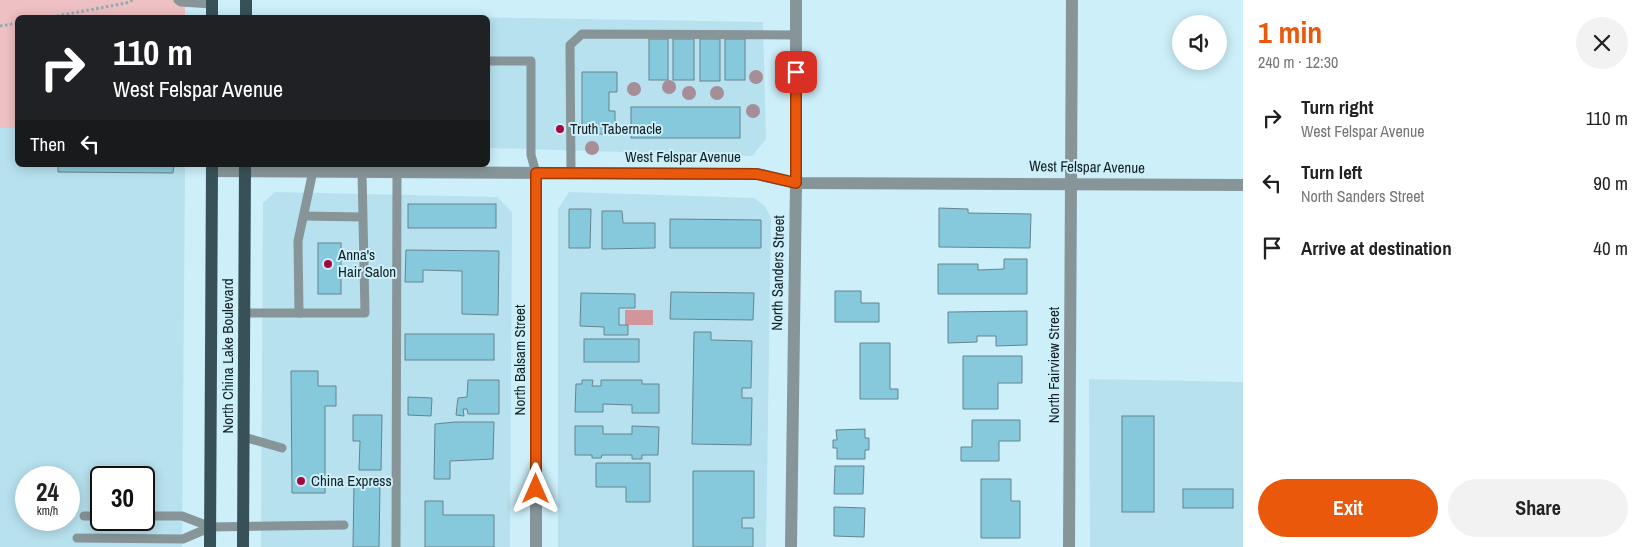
<!DOCTYPE html>
<html lang="en">
<head>
<meta charset="utf-8">
<style>
	:root { --surface:#fff; --page:#f2f2f2; --text:#222; --muted:#767676; --accent:#ea580c }
	body { margin:0; font-family:"Archivo Narrow",sans-serif; background:var(--page); color:var(--text); height:100vh; display:flex; flex-direction:column; font-size:19px; white-space:nowrap }
	* { box-sizing:border-box; margin:0 }
	p { font-size:16px; color:var(--muted) }
	.icon { flex:none; width:28px; height:28px; fill:none; stroke:currentColor; stroke-width:2; stroke-linecap:round; stroke-linejoin:round }
	.map { position:relative; flex:1; overflow:hidden }
	.side { display:flex; flex-direction:column; background:var(--surface); width:400px }
	.side>* { flex:none }
	.top-card { position:absolute; left:15px; top:15px; width:475px; height:152px; border-radius:8px; box-shadow:0 2px 12px #0003; background:#202124; color:#fff; overflow:hidden }
	.buttons { position:absolute; left:1172px; top:15px; display:grid; gap:10px }
	.buttons a { display:grid; place-items:center; width:55px; height:55px; border-radius:50%; background:var(--surface); box-shadow:0 2px 12px #0003; font-size:25px }
	.speed { position:absolute; left:15px; top:466px; display:flex; gap:10px; font-size:25px; font-weight:700; text-align:center }
	.speed>* { display:grid; place-content:center; width:65px; height:65px; border-radius:50%; background:var(--surface); box-shadow:0 2px 12px #0003; line-height:1 }
	.speed small { font-size:12px; font-weight:400 }
	.speed .limit { border:2px solid #111; border-radius:8px; background:#fff; color:#111 }
	.pin { position:absolute; display:grid; place-items:center; width:42px; height:42px; color:#fff; margin:-21px; border-radius:10px; box-shadow:0 2px 8px #0006 }
	.me { position:absolute; width:55px; margin:-28px; rotate:0deg; stroke-linejoin:round; filter:drop-shadow(0 0 4px #0008) }
	.turn { display:flex; align-items:center; gap:18px; height:105px; padding:0 15px; font-size:22px }
	.turn .icon { width:65px; height:65px; stroke-width:2.5 }
	.turn b { display:block; font-size:35px; line-height:42px }
	.then { display:flex; align-items:center; height:48px; padding:0 15px; background:#0003; gap:10px; font-size:19px }
	.round { display:grid; place-items:center; flex:none; width:52px; height:52px; border-radius:26px; background:var(--page) }
	.head { display:flex; align-items:center; justify-content:space-between; height:85px; padding:0 15px }
	h1 { font-size:30px; font-weight:800; line-height:38px; color:var(--accent) }
	.primary-button { display:flex; gap:10px; margin-top:auto; padding:10px 15px }
	.primary-button a { flex:1; height:58px; border-radius:30px; background:var(--accent); color:#fff; font-size:20px; font-weight:800; line-height:58px; text-align:center }
	.primary-button a+a { background:var(--page); color:var(--text) }
	ul { padding:0; list-style:none }
	li { display:flex; align-items:center; gap:15px; height:65px; padding:0 15px }
	li div { flex:1 }
	li b { display:block; font-size:19px }
	li em { font-style:normal }
	main { display:flex; flex:1; min-height:0 }
	.map>svg:first-child { display:block }
</style>
</head>
<body>
<main>
<div class="map">
<svg width="1243" height="547" viewBox="0 0 1243 547">
	<rect width="100%" height="100%" fill="#cceff9"/>
	<g fill="#b7e1ee" fill-rule="evenodd">
		<polygon points="398,16 763,22 766,139 752,156 488,148 488,18 398,18"/>
		<path d="M0,128h17l1,37h167l-3,382h-182zM26,478h43v42h-43zM101,478h43v42h-43z"/>
		<polygon points="275,192 497,197 512,212 510,547 261,547 263,203"/>
		<polygon points="569,192 754,198 765,206 771,218 766,547 558,547 558,209"/>
		<polygon points="1089,379 1243,382 1243,547 1090,547"/>
	</g>
	<polygon fill="#eebfc3" points="0,0 185,0 185,17 18,18 17,128 0,128"/>
	<rect fill="#d1959b" x="625" y="310" width="28" height="15"/>
	<g fill="#87c9dc" stroke="#64848d">
		<rect x="649" y="39" width="19" height="41"/>
		<rect x="673" y="39" width="21" height="41"/>
		<rect x="700" y="39" width="20" height="42"/>
		<rect x="725" y="39" width="20" height="41"/>
		<polygon points="582,72 617,72 617,92 609,92 609,111 615,111 615,134 582,134"/>
		<rect x="631" y="107" width="109" height="31"/>
		<polygon points="58,165 174,165 173,173 58,172"/>
		<rect x="408" y="204" width="88" height="24"/>
		<polygon points="939,208 968,209 968,213 1031,214 1030,248 939,247"/>
		<polygon points="569,209 591,209 590,248 569,248"/>
		<polygon points="602,211 622,211 623,223 655,223 655,248 602,249"/>
		<polygon points="670,219 761,220 761,248 670,248"/>
		<rect x="318" y="243" width="23" height="51"/>
		<polygon points="406,250 499,251 498,315 462,314 462,271 423,270 423,282 405,282"/>
		<polygon points="1004,259 1027,259 1027,294 938,294 938,264 978,264 978,270 1004,269"/>
		<polygon points="835,291 861,291 861,303 879,303 879,322 835,322"/>
		<polygon points="671,292 754,293 753,320 670,319"/>
		<polygon points="581,293 635,294 635,308 619,308 619,325 628,325 628,335 604,335 604,327 580,326"/>
		<polygon points="1027,311 1027,345 996,346 996,336 977,336 977,342 948,343 948,312"/>
		<polygon points="694,332 711,332 711,340 752,341 751,388 742,388 742,398 752,398 751,445 692,444"/>
		<rect x="405" y="334" width="89" height="26"/>
		<rect x="584" y="339" width="55" height="23"/>
		<polygon points="860,343 890,343 890,389 898,389 898,399 860,399"/>
		<polygon points="963,356 1022,356 1022,383 998,383 998,409 963,409"/>
		<polygon points="291,371 318,371 318,386 336,386 336,406 325,406 325,493 292,493"/>
		<polygon points="468,380 499,380 499,414 468,414 467,409 463,409 464,416 456,415 458,398 467,397"/>
		<polygon points="582,380 593,380 592,386 601,386 601,380 642,380 642,384 659,384 659,413 632,413 632,405 603,404 603,412 575,412 576,384 582,384"/>
		<polygon points="408,397 432,398 431,416 408,415"/>
		<polygon points="353,415 382,415 381,470 359,470 360,441 353,441"/>
		<rect x="1122" y="416" width="32" height="96"/>
		<polygon points="972,420 1020,420 1020,441 999,441 999,461 961,461 961,447 972,447"/>
		<polygon points="455,422 494,422 493,459 450,461 450,479 434,479 435,424"/>
		<polygon points="575,426 603,426 603,434 632,434 632,426 659,427 658,455 642,455 642,459 632,459 632,455 602,455 601,458 592,458 592,455 575,455"/>
		<polygon points="865,429 865,438 869,438 869,450 865,450 865,459 837,459 837,448 833,448 833,440 837,440 836,430"/>
		<polygon points="596,463 650,463 650,502 626,502 626,487 596,487"/>
		<polygon points="835,466 864,466 863,494 834,494"/>
		<polygon points="693,471 754,471 754,518 742,518 742,528 753,528 753,547 693,547"/>
		<polygon points="981,479 1011,479 1011,501 1020,501 1020,538 981,538"/>
		<polygon points="354,482 380,483 379,547 353,547"/>
		<rect x="1183" y="489" width="50" height="19"/>
		<polygon points="425,501 443,501 443,515 494,515 494,547 425,547"/>
		<polygon points="834,507 865,508 864,537 834,536"/>
	</g>
	<g fill="none" stroke-linecap="round" stroke-linejoin="round">
		<g stroke="#8fabb2" stroke-width="3" stroke-dasharray="2.5 2.5" stroke-linecap="butt">
			<polyline points="47,18 126,3 133,0"/>
			<polyline points="0,26 18,23"/>
		</g>
		<g stroke="#879599" stroke-width="9">
			<polyline points="178,0 181,2 212,4"/>
			<polyline points="488,61 531,61 531,155 536,173"/>
			<polyline points="311,165 313,171 298,241 299,313 365,313 362,172"/>
			<polyline points="571,173 570,45 582,34 795,35"/>
			<polyline points="304,216 362,217"/>
			<polyline points="245,313 299,313"/>
			<polyline points="244,437 282,448"/>
			<polyline points="84,516 101,516"/>
			<polyline points="144,516 182,516 211,527"/>
			<polyline points="77,538 183,539 211,527 344,525"/>
			<polyline points="396,547 397,172"/>
		</g>
		<g stroke="#879599" stroke-width="12">
			<polyline points="212,171 757,174 796,183 1243,185"/>
			<polyline points="536,547 536,173"/>
			<polyline points="791,547 796,183 796,0"/>
			<polyline points="1069,547 1072,0"/>
		</g>
		<g stroke="#385158" stroke-width="12">
			<polyline points="212,18 212,0"/>
			<polyline points="246,18 246,0"/>
			<polyline points="210,547 212,165"/>
			<polyline points="243,547 245,165"/>
		</g>
	</g>
	<g fill="#a68d98">
		<circle cx="756" cy="77" r="7"/>
		<circle cx="669" cy="87" r="7"/>
		<circle cx="634" cy="89" r="7"/>
		<circle cx="689" cy="93" r="7"/>
		<circle cx="717" cy="93" r="7"/>
		<circle cx="753" cy="111" r="7"/>
		<circle cx="592" cy="148" r="7"/>
	</g>
	<g fill="none" stroke-linecap="round" stroke-linejoin="round">
		<g stroke="#983908" stroke-width="12">
			<polyline id="route" points="536,489 536,173 757,174 796,183 796,72"/>
		</g>
		<use href="#route" stroke="#ea580c" stroke-width="9"/>
	</g>
	<g fill="#a4093d" stroke="#cceff9" stroke-width="2">
		<circle cx="560" cy="129" r="5"/>
		<circle cx="328" cy="264" r="5"/>
		<circle cx="301" cy="481" r="5"/>
	</g>
	<g text-anchor="middle" stroke-width="4" stroke-linejoin="round" paint-order="stroke">
		<g font-size="15" fill="#132023" stroke="#cceff9" text-anchor="start">
			<text x="570" y="134">Truth Tabernacle</text>
			<text x="338" y="260">Anna's<tspan x="338" dy="17">Hair Salon</tspan></text>
			<text x="311" y="486">China Express</text>
		</g>
		<g font-size="15" fill="#132023" stroke="#cceff9">
			<text x="683" y="162">West Felspar Avenue</text>
			<text transform="translate(1087 167) rotate(1)" y="5">West Felspar Avenue</text>
			<text transform="translate(778 273) rotate(-89)" y="5">North Sanders Street</text>
			<text transform="translate(228 356) rotate(-90)" y="5">North China Lake Boulevard</text>
			<text transform="translate(520 360) rotate(-90)" y="5">North Balsam Street</text>
			<text transform="translate(1054 365) rotate(-90)" y="5">North Fairview Street</text>
		</g>
	</g>
</svg>
<div class="buttons">
<a><svg class="icon" aria-label="sound" viewBox="0 0 24 24"><path d="M4 9h4l5-4v14l-5-4H4zM17 9q2 3 0 6"/></svg></a>
</div>
<div class="speed"><div>24<small>km/h</small></div><div class="limit">30</div></div>
<div class="pin" style="left:796px;top:72px;background:#d93025"><svg class="icon" aria-label="arrive" viewBox="0 0 24 24"><path d="M6 21V4h12l-3 4 3 4H6"/></svg></div>
<svg class="me" style="left:536px;top:489px" viewBox="-20 -20 40 40"><path d="M0-17L14 15 0 8-14 15z" fill="#ea580c" stroke="#fff" stroke-width="4"/></svg>
<div class="top-card">
<div class="turn"><svg class="icon" aria-label="right" viewBox="0 0 24 24"><path d="M7 20v-9h11M14 6l5 5-5 5"/></svg><div><b>110 m</b>West Felspar Avenue</div></div>
<div class="then">Then<svg class="icon" aria-label="left" viewBox="0 0 24 24"><path d="M17 20v-9H6M10 6l-5 5 5 5"/></svg></div>
</div>
</div>
<section class="side">
<div class="head"><div><h1>1 min</h1><p>240 m · 12:30</p></div><a class="round"><svg class="icon" aria-label="close" viewBox="0 0 24 24"><path d="M6 6l12 12M18 6L6 18"/></svg></a></div>
<ul>
<li><svg class="icon" aria-label="right" viewBox="0 0 24 24"><path d="M7 20v-9h11M14 6l5 5-5 5"/></svg><div><b>Turn right</b><p>West Felspar Avenue</p></div><em>110 m</em></li>
<li><svg class="icon" aria-label="left" viewBox="0 0 24 24"><path d="M17 20v-9H6M10 6l-5 5 5 5"/></svg><div><b>Turn left</b><p>North Sanders Street</p></div><em>90 m</em></li>
<li><svg class="icon" aria-label="arrive" viewBox="0 0 24 24"><path d="M6 21V4h12l-3 4 3 4H6"/></svg><div><b>Arrive at destination</b></div><em>40 m</em></li>
</ul>
<div class="primary-button"><a>Exit</a><a>Share</a></div>
</section>
</main>
</body>
</html>
